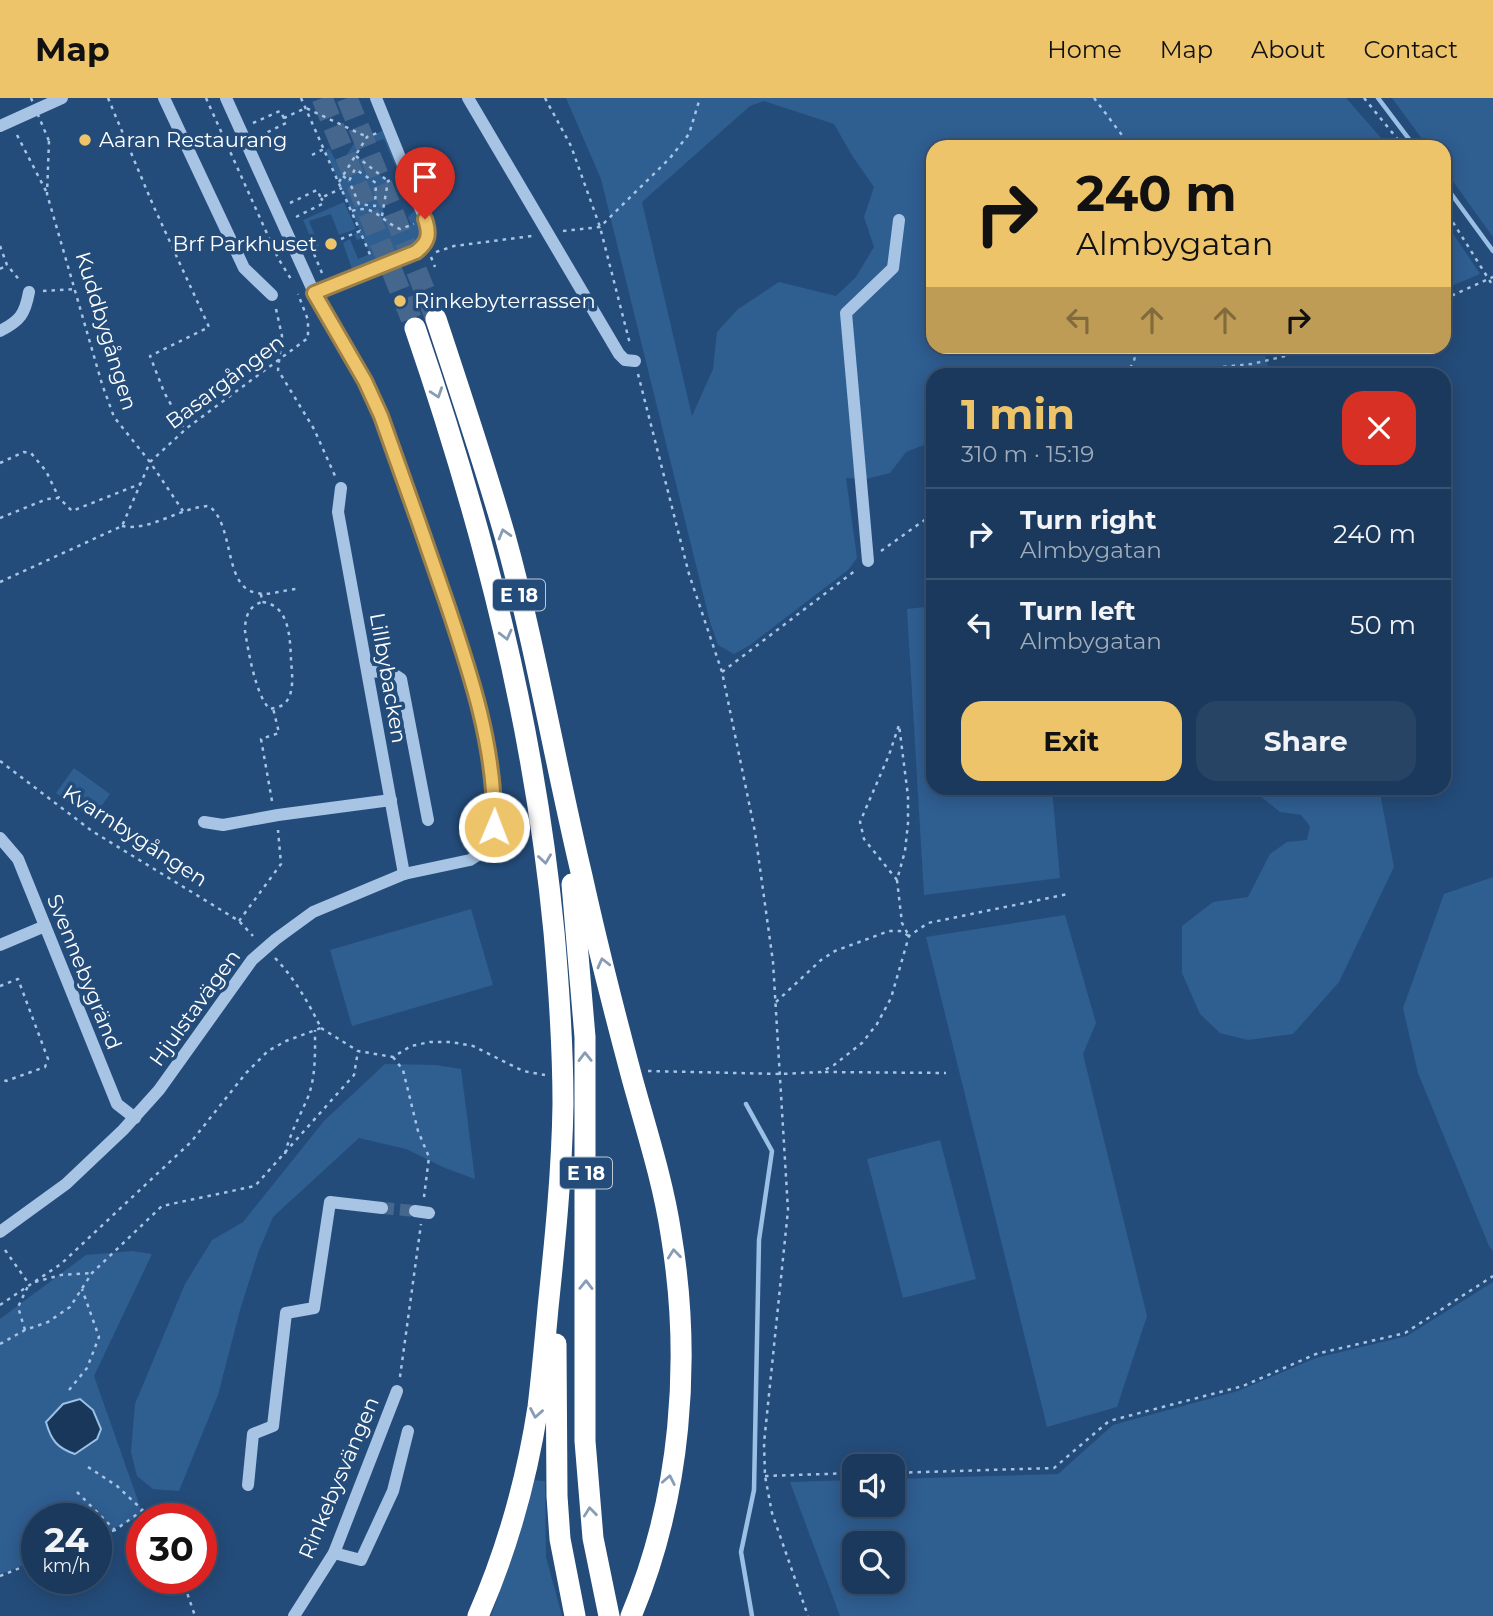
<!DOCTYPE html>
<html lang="en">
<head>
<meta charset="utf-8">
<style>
	:root { --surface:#1b395c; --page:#284465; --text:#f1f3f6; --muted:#a0acbb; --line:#395372; --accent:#eec46b }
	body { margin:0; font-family:Montserrat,sans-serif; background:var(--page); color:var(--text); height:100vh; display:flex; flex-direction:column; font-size:26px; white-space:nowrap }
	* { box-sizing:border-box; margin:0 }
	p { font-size:23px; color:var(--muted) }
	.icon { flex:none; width:38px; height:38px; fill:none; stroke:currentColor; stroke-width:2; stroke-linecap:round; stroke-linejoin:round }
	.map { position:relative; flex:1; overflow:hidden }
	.sheet { position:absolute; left:926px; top:270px; width:525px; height:427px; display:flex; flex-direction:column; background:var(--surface); border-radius:21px; box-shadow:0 4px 18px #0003,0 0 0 2px var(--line) }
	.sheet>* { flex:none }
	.guide { position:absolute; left:926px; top:42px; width:525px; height:214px; border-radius:21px; box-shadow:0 4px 18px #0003,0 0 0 2px var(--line); background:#eec46b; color:#111; overflow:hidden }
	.fabs { position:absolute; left:842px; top:1356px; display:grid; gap:14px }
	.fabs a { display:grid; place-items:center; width:63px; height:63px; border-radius:14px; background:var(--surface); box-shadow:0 4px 18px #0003,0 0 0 2px var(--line); font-size:35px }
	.speed { position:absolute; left:21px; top:1405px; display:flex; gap:14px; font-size:35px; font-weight:700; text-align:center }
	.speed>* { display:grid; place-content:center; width:91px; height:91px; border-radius:50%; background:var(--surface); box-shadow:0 4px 18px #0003,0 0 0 2px var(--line); line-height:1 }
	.speed small { font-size:18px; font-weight:400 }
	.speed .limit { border:10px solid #d22; background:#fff; color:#111 }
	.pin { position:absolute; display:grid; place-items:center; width:60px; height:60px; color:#fff; margin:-72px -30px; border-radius:50% 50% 50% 0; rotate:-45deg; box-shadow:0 0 7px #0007 }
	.pin .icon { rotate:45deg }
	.me { position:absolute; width:77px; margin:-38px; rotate:1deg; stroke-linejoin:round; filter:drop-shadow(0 0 5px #0008) }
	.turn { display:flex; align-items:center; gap:24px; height:147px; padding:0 35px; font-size:32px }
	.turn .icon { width:91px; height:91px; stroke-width:2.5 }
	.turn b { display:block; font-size:49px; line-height:60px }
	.lanes { display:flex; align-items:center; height:66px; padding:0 35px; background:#0003; justify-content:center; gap:35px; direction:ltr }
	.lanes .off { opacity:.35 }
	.round { display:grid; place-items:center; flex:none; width:74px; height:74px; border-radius:21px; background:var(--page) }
	.head { display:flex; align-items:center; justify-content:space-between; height:119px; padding:0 35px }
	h1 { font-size:42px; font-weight:700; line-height:52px; color:var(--accent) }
	.action { display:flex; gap:14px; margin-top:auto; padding:14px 35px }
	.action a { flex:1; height:80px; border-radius:21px; background:var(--accent); color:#111; font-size:28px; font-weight:700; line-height:80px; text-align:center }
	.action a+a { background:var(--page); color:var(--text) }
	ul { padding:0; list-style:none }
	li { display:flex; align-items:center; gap:21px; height:91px; padding:0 35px; border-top:2px solid var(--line) }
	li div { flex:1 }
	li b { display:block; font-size:26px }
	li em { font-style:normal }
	header { display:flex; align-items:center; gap:42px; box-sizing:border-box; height:98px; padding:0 35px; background:var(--accent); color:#111 }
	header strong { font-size:33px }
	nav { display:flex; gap:38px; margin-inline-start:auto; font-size:24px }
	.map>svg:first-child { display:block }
</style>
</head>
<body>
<header>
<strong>Map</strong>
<nav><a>Home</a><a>Map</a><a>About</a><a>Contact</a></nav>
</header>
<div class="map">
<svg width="1493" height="1518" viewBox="0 0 1493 1518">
	<rect width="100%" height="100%" fill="#244c7a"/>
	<g fill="#2f5e91" fill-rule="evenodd">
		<path d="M566,0h780l43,49h-456v199l367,1 -35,7 5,20h-337v74l-4,-5 -23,9 -16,21 -24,6 -20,-1 11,80 -9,12 -98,75 -16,9 -16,-9 -8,-23 -109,-443zM764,3l70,23 19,33 21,30 -10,30 10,30 -18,30 -20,19 -57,-14 -41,27 -21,23 -4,37 -21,47 -50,-214 108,-96z"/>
		<polygon points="1392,0 1493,0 1493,139 1444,71 1444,49 1428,49"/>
		<polygon points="386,31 423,128 422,142 414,149 352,171 343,145 350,141 358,161 370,156 363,140 357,142 354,136 360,133 325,53 329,50 337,65 342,64 360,36 367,39 356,58 388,83 382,118 391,128 400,131 411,127 408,119 414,113 384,41 375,44 373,37"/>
		<polygon points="344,104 356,131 339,137 331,116 309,123 319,148 315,150 303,122"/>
		<polygon points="1444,122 1480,176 1444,191"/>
		<polygon points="933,508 933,690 1052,690 1060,780 924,797 907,511"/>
		<polygon points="74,670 110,696 92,721 56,695"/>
		<polygon points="1250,690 1379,690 1394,769 1339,884 1293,936 1248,942 1220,935 1200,916 1182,875 1182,828 1213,804 1248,799 1270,756 1287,744 1307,742 1310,728 1301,717 1280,714"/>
		<polygon points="1493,779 1493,1153 1489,1148 1418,975 1403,910 1444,796"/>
		<polygon points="471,811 493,887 352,928 330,852"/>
		<polygon points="1065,817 1096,925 1083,956 1147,1218 1117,1309 1047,1329 926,839"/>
		<polygon points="385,966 436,967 461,971 475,1081 445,1070 406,1051 359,1040 273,1119 258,1155 240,1212 218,1297 179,1393 153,1391 137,1378 131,1354 135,1306 185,1186 212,1142 243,1124 324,1023"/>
		<polygon points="940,1042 976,1181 903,1200 867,1061"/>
		<polygon points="132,1153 152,1156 94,1278 143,1417 96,1439 96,1421 37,1421 37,1462 0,1476 0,1221 86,1157"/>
		<path d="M1493,1184v334h-653l-50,-134 64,-2v25h38l1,-26 165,-5 55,-49 125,-34 78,-33 91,-22zM854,1446h38v38h-38z"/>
		<polygon points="532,1382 545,1383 546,1459 562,1518 491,1518 518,1442"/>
	</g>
	<path fill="#19375a" stroke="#9bc0e5" stroke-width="2" d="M80,1301l13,11 8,19 -4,10 -22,15c-18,-6 -24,-14 -29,-32l17,-18z"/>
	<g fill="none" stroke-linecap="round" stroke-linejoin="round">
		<g stroke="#9bc0e5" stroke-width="4.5">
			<polyline points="1378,0 1415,49"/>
			<polyline points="1444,86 1493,153"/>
			<polyline points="746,1006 772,1053 759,1142 754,1392 741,1454 752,1518"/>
		</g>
		<polyline stroke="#45678e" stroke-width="12" stroke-dasharray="12 6" stroke-linecap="butt" points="382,1110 415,1113"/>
		<g stroke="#45678e" stroke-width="21" stroke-dasharray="21 10" stroke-linecap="butt">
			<polyline points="322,0 415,230"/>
			<polyline points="347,0 436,221"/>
		</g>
		<g stroke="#a7c4e4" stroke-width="2.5" stroke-dasharray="3.5 5" stroke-linecap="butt">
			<polyline points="108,0 153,107 209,229 150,258 164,294 185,332"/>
			<polyline points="206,0 278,160 291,181"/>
			<polyline points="301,0 360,133"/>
			<polyline points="545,0 571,48 600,129 630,246"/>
			<polyline points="1094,0 1131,49"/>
			<polyline points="1364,0 1404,49"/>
			<polyline points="253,25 280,13 284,20"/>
			<polyline points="17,37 46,93"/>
			<polyline points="260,38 286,25 284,20 306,10 367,39"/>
			<polyline points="49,43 47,96 102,286 114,319 150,364 183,413"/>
			<polyline points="312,57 324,51"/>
			<polyline points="356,58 388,83"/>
			<polyline points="343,78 349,83 355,71 376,85 375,108 359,106 349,83"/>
			<polyline points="339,84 367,39 377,35"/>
			<polyline points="290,105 317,92 321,100 342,90"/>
			<polyline points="1444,110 1493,188"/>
			<path d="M352,113c22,-8 30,11 48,18l14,-5"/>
			<polyline points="382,118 388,83 394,81"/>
			<polyline points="296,119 324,105 321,100"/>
			<polyline points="563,133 600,129 670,60 689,36 700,0"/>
			<polyline points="341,141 360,133 371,159"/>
			<polyline points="0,148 7,167 21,184"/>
			<polyline points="313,154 320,151"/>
			<polyline points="436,154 454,148 532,138"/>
			<polyline points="314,156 322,175"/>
			<polyline points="431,159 435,169"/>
			<polyline points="0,171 7,167"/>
			<polyline points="43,193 75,191"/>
			<polyline points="1444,201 1493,179"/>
			<polyline points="276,211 282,238 278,272 314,331 335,378"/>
			<polyline points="638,276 689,476 722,574 755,734 773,864 788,1112 764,1345 765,1378 772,1415 808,1518"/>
			<polyline points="1124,276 1133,266 1138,248"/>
			<polyline points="1147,276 1252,266 1327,248"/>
			<polyline points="0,365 24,354 31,355 46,373 59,400"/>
			<polyline points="0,420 47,401 59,400 72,413 140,386"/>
			<path d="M122,428c28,6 58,-19 87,-20 26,19 14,82 48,87 12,3 27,-3 39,-4"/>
			<polyline points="881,453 933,416"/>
			<polyline points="0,484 122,428 150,364 187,330 308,240 308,222 298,196"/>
			<path d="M261,496l1,8c28,3 28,37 29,58 1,13 4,33 -6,43 -4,4 -10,5 -15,6 -14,-12 -22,-59 -25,-78 0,-13 3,-25 17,-29"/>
			<polyline points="722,574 856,472"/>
			<polyline points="0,663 92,733 239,823 253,838"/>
			<polyline points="272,703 261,641 279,635 273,610"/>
			<polyline points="897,782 864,741 860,724 889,657 899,627 908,698 908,725 905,753 897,782 902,825 909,838"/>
			<polyline points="239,823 281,766 278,732"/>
			<path d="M275,860c20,21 33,44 46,70"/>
			<polyline points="0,888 18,881 48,961 45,969 6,983 0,980"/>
			<polyline points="776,904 821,862 835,853 889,833 900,833 909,838"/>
			<polyline points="321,930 358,953 393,959 411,948 430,944 451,944 473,948 523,973 545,977"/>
			<polyline points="393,959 403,972 418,1033 429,1059 424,1099"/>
			<polyline points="648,973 781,976 821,974 834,967 862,945 877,926 891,900 909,838 928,825 1068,796"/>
			<polyline points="825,974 946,975"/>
			<path d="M285,1056c5,-21 15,-38 23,-57 8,-21 7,-45 7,-67"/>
			<polyline points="5,1152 29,1186"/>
			<polyline points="35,1184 61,1177 92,1175"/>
			<polyline points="0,1207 61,1166 191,1044 246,975 268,953 286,943 321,930"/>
			<polyline points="25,1232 18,1209 29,1186"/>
			<polyline points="0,1246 25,1232 48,1224 70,1209 92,1175 162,1108 255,1088 354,977 358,953"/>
			<polyline points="400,1279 421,1126"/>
			<polyline points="69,1292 87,1270 99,1239 82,1191"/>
			<polyline points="88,1369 117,1388 152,1421"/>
			<polyline points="892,1375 1054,1370 1109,1323 1243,1288 1316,1256 1405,1235 1493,1178"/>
			<polyline points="765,1378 854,1375"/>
			<polyline points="77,1394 115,1432 143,1412"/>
			<polyline points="96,1439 115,1432"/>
			<polyline points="0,1478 37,1463"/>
			<polyline points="182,1480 195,1518"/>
		</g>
		<g stroke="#a7c4e4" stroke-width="12">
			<polyline points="164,0 244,170 272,197"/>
			<polyline points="468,0 619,256 625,262 635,263"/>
			<polyline points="0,28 62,0"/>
			<path d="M314,195l102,-41c12,-9 14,-16 10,-30l-50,-124"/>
			<path d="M0,233c20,-10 25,-17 29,-39"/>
			<polyline points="341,390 338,414 404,776"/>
			<polyline points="868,463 846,215 893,170 899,122"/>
			<polyline points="368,574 389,573 401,581 428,722"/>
			<polyline points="204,724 223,727 278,717 391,702"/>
			<polyline points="0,740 18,761 117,1006 135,1020"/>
			<polyline points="0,847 45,828"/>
			<polyline points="415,1113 429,1115"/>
			<polyline points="0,1134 66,1086 123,1032 159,992 252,862 276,841 313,814 404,776 470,762 481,755 488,745 494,729 495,694 480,612 465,557 381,318 365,283 320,208 226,0"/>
			<polyline points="248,1387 253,1336 273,1328 286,1215 314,1210 330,1104 382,1110"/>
			<polyline points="334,1455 361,1462 393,1393 408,1333"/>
			<polyline points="294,1518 334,1455 397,1293"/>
		</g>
		<g stroke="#fff" stroke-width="21">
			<path d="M436,221c24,72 48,144 69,217 31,112 50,227 77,340 15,68 32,135 50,202 14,51 31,103 39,156 21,126 10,264 -40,382"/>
			<path d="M415,230c68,198 119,396 139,604 5,57 9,115 9,172 -1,68 -8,137 -15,204 -3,33 -6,66 -10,99 -11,71 -31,143 -60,209"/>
			<polyline points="572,786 585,939 585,1343 593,1440 609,1518"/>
			<polyline points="556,1246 557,1398 560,1441 575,1518"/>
		</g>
		<polyline stroke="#a7c4e4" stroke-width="2.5" stroke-dasharray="3.5 5" stroke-linecap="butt" points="31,0 49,43"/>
	</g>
	<defs><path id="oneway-chevron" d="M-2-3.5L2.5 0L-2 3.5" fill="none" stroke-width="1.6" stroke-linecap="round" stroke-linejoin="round" transform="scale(1.75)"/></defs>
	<g stroke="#879db6">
		<use href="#oneway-chevron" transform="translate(437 295) rotate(71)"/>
		<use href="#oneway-chevron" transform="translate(504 436) rotate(-106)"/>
		<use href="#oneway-chevron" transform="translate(506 537) rotate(76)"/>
		<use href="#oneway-chevron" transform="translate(545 761) rotate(82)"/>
		<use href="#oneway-chevron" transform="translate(603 865) rotate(-104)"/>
		<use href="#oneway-chevron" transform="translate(585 959) rotate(-91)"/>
		<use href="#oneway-chevron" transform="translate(674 1156) rotate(-96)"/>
		<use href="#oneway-chevron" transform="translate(586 1187) rotate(-89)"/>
		<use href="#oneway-chevron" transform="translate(536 1315) rotate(100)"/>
		<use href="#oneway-chevron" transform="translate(669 1382) rotate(-79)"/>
		<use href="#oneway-chevron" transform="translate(590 1414) rotate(-96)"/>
	</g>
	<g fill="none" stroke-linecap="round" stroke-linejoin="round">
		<g stroke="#9b7f46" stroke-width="18">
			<path id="route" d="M425,121c5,15 4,23 -9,33l-102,41 51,88 16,35c22,61 43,121 64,182 25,74 51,150 49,229"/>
		</g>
		<use href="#route" stroke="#eec46b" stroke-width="12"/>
	</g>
	<g fill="#eec46b" stroke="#244c7a" stroke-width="2.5">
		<circle cx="85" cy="42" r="7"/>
		<circle cx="331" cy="146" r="7"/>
		<circle cx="400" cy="203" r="7"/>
	</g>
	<g text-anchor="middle" stroke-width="7" stroke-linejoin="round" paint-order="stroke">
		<g fill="#244c7a" stroke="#bdc9d7" stroke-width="2">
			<rect x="493" y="481.5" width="52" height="31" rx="5"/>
			<rect x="560" y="1059.5" width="52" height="31" rx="5"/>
		</g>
		<g font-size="19" font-weight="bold" fill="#fff">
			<text x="519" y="504">E 18</text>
			<text x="586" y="1082">E 18</text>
		</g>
		<g font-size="21" fill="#fff" stroke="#244c7a" text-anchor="start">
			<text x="99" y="49">Aaran Restaurang</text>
			<text x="317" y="153" text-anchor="end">Brf Parkhuset</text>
			<text x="414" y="210">Rinkebyterrassen</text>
		</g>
		<g font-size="21" fill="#fff" stroke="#244c7a">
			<text transform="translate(106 233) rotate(73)" y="7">Kuddbygången</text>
			<text transform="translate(225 284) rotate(-37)" y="7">Basargången</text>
			<text transform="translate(388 580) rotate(80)" y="7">Lillbybacken</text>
			<text transform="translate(135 738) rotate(33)" y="7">Kvarnbygången</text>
			<text transform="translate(84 874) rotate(68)" y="7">Svennebygränd</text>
			<text transform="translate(195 910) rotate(-54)" y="7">Hjulstavägen</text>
			<text transform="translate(339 1380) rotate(-67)" y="7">Rinkebysvängen</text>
		</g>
	</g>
</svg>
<div class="fabs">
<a><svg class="icon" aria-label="sound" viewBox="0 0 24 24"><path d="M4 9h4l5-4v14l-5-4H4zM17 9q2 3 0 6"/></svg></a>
<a><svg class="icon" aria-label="search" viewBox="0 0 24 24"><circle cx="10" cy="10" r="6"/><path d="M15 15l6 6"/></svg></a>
</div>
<div class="speed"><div>24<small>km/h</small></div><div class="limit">30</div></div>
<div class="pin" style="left:425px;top:121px;background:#d93025"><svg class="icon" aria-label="arrive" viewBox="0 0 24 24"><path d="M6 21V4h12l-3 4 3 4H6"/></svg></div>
<svg class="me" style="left:494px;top:729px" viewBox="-20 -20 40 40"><circle r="17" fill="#eec46b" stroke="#fff" stroke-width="3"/><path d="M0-11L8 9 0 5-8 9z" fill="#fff"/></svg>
<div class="guide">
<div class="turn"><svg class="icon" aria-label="right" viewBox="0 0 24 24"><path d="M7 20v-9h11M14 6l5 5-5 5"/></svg><div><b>240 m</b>Almbygatan</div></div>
<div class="lanes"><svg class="icon off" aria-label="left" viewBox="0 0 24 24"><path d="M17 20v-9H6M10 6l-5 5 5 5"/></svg><svg class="icon off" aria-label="ahead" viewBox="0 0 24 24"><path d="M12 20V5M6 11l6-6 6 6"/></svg><svg class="icon off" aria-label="ahead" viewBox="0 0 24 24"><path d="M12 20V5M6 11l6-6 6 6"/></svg><svg class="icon" aria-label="right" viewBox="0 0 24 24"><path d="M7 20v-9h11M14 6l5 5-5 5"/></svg></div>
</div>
<section class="sheet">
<div class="head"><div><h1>1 min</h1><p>310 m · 15:19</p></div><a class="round" style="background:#d93025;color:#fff"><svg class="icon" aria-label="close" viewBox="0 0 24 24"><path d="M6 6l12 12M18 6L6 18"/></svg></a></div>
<ul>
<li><svg class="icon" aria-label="right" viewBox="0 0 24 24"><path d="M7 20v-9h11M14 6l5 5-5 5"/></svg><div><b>Turn right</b><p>Almbygatan</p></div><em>240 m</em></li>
<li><svg class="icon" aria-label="left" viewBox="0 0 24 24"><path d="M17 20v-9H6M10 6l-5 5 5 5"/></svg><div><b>Turn left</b><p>Almbygatan</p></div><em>50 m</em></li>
</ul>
<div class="action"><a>Exit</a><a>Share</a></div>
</section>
</div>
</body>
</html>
